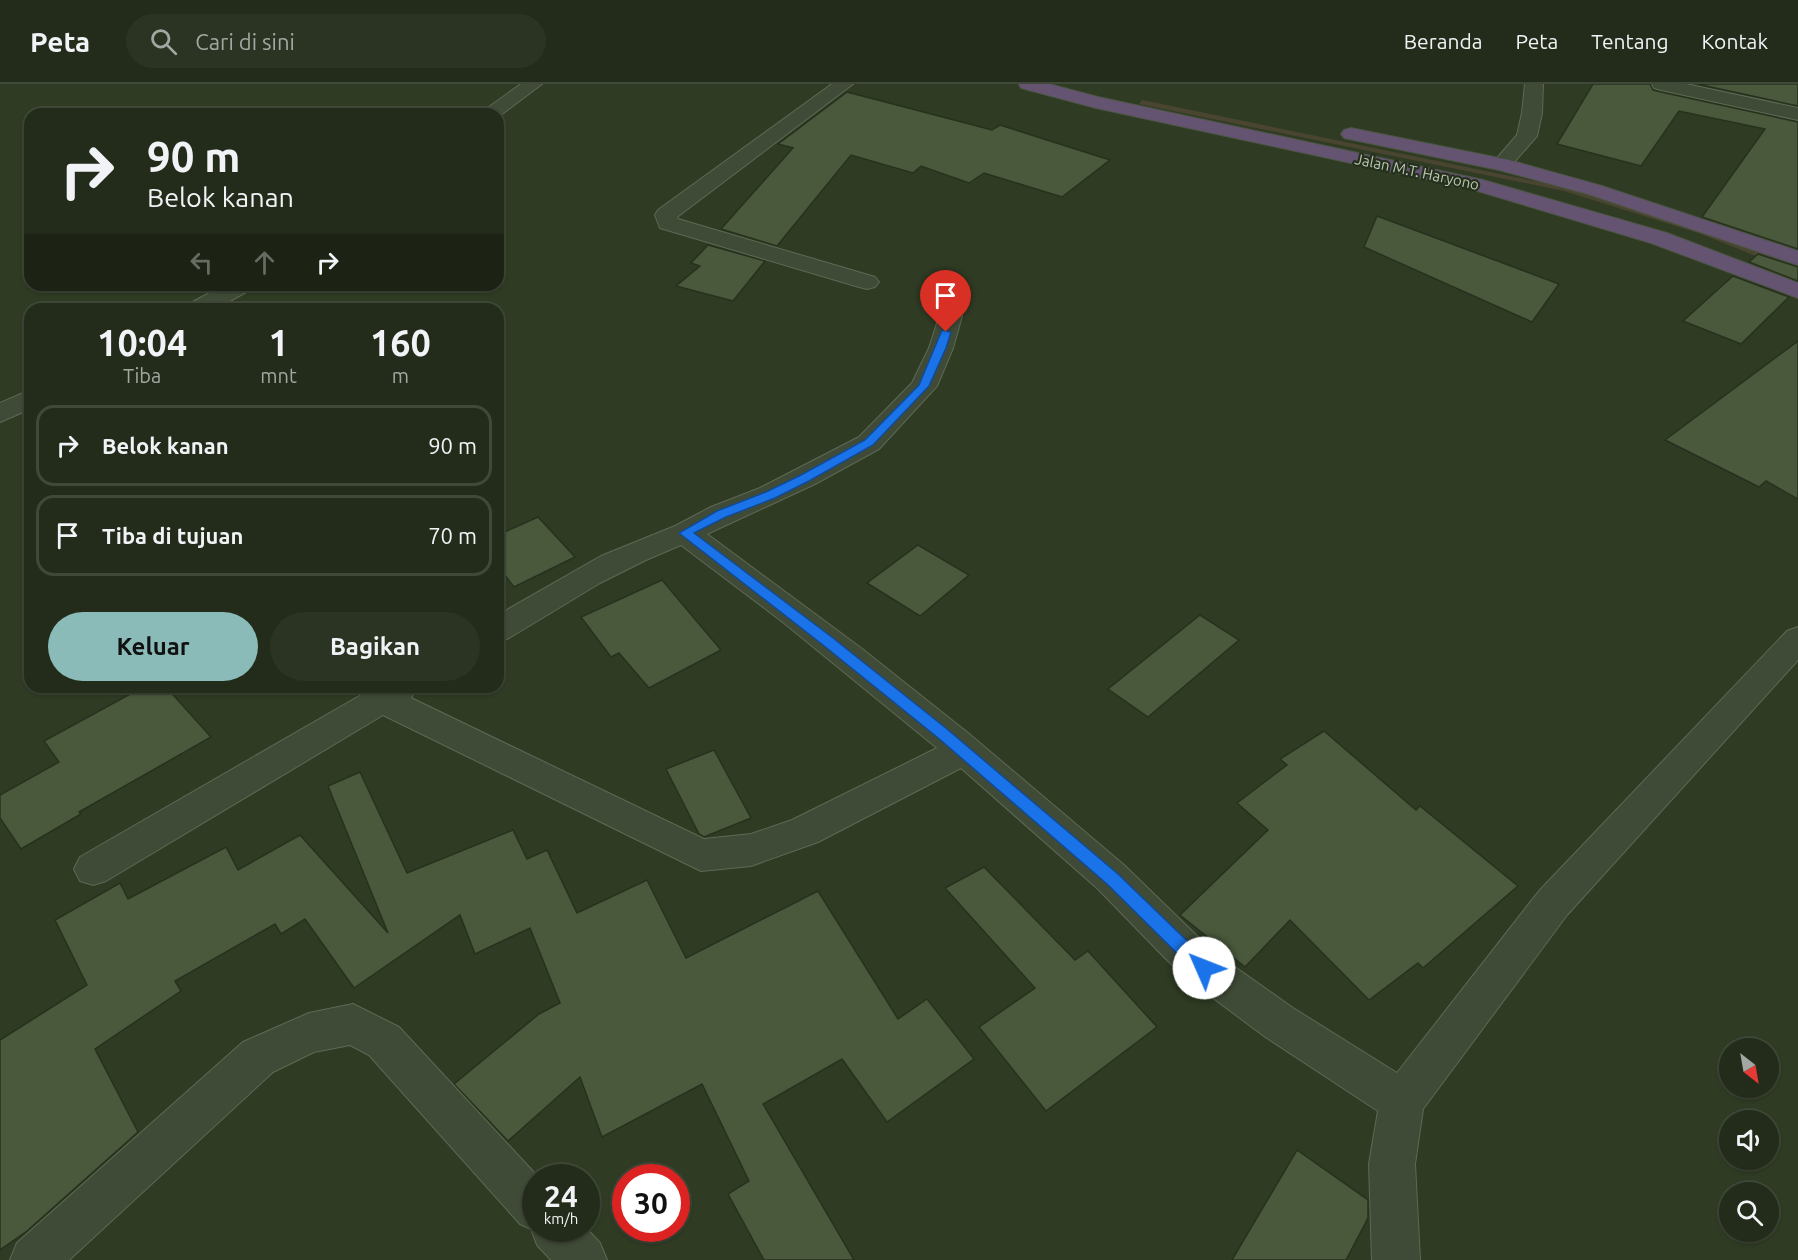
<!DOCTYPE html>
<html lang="id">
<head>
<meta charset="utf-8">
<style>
	:root { --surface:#232c1a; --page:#2b3423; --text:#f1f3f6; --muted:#a3a7a2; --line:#404839; --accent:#8bbbb9 }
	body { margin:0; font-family:Ubuntu,sans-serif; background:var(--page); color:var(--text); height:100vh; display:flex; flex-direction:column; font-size:22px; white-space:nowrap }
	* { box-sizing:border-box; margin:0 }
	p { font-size:20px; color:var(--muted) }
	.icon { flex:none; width:33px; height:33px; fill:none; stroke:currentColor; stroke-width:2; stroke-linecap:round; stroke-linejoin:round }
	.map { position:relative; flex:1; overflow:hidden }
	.side { position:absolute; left:24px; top:219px; width:480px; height:390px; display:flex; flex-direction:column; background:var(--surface); border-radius:18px; box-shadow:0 2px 4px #0004,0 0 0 2px var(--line) }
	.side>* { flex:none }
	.hud { position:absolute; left:24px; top:24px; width:480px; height:183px; border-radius:18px; box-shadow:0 2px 4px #0004,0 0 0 2px var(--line); background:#232c1a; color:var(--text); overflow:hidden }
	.needle { width:39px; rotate:149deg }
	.tools { position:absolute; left:1719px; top:954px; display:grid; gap:12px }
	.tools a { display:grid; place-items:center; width:60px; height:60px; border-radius:50%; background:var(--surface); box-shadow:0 2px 4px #0004,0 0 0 2px var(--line); font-size:30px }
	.speed { position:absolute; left:522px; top:1080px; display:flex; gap:12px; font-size:30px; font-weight:700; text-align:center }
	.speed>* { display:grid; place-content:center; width:78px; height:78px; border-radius:50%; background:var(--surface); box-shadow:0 2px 4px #0004,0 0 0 2px var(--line); line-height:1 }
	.speed small { font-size:15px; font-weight:400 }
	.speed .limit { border:9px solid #d22; background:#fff; color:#111 }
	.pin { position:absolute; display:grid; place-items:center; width:51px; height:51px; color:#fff; margin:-62px -26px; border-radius:50% 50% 50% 0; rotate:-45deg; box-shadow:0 0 6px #0007 }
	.pin .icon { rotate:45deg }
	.me { position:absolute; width:66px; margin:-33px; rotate:314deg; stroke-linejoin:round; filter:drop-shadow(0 0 4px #0008) }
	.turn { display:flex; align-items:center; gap:21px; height:126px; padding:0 24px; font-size:27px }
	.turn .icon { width:78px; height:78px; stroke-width:2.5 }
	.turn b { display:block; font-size:42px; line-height:51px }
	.lanes { display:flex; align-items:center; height:57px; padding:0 24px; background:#0003; justify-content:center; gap:30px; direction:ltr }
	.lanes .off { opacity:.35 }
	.eta { display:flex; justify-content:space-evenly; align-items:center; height:102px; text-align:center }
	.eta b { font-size:36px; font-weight:600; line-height:42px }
	.primary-button { display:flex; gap:12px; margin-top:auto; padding:12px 24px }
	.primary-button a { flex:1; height:69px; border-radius:36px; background:var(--accent); color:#111; font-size:24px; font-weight:600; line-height:69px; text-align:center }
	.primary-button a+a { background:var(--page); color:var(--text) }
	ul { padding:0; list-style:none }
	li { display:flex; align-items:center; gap:18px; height:81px; margin:0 12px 9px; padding:0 12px; border:3px solid var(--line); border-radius:18px }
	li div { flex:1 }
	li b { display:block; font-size:22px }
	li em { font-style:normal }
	header { display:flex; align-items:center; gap:36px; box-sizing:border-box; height:84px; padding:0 30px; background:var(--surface); border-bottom:2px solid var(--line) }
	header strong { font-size:28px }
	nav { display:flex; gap:33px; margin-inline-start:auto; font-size:21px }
	.search { width:420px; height:54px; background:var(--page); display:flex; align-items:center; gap:15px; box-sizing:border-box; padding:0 21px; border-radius:33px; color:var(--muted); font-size:22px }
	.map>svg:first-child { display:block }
</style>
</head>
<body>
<header>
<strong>Peta</strong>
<div class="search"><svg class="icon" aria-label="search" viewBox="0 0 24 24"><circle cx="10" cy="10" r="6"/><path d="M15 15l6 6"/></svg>Cari di sini</div>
<nav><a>Beranda</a><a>Peta</a><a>Tentang</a><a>Kontak</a></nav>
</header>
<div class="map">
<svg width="1798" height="1176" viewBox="0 0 1798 1176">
	<rect width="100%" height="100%" fill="#2f3b23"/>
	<polygon fill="#4a4530" points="1142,16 1568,104 1706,146 1798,183 1798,189 1701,150 1564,107 1139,20"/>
	<g fill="#4a593c" stroke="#27321e" stroke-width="1.5">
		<polygon points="1593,0 1650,0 1653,6 1661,8 1798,38 1798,165 1702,133 1765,45 1679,27 1641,82 1557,60"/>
		<polygon points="1697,0 1798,0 1798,22"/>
		<polygon points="847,8 992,46 1000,41 1110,76 1062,113 984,89 969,99 921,82 913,89 851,71 777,162 721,145 793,64 778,60"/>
		<polygon points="1377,132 1559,200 1532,238 1364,163"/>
		<polygon points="708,161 765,177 733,217 676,202 700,182 691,179"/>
		<polygon points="1758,170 1798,183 1798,197 1749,178"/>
		<polygon points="1733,192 1789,213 1741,260 1683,237"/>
		<polygon points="1798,257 1798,415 1766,397 1759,403 1665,356"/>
		<polygon points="538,433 575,473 514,503 498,482 498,451"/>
		<polygon points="918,461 969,491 920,532 867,499"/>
		<polygon points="662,496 721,566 649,604 619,569 611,573 581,533"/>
		<polygon points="1200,531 1239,556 1148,633 1108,605"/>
		<polygon points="143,603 166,603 211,653 79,728 81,730 21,765 0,734 0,711 59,678 44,657"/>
		<polygon points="1324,647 1416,726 1420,722 1518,802 1423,884 1418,879 1369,916 1290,836 1245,883 1180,831 1268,746 1237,719 1287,681 1280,675"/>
		<polygon points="714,666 751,734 704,753 699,750 666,685"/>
		<polygon points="360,688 407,789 513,746 527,775 547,766 577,829 647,796 686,874 818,807 898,935 927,915 974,975 887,1038 842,975 763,1020 854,1176 764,1176 728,1110 749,1097 702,1000 602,1053 580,993 508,1057 454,1000 539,930 560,919 530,844 475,870 460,831 354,904 305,835 281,850 275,840 175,897 181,907 95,965 138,1048 27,1147 0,1166 0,956 87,901 55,836 120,799 128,815 226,763 238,786 300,751 388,849 328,702"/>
		<polygon points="984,783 1075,876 1088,867 1157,943 1046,1027 979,943 1035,904 945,804"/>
		<polygon points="1297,1066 1368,1116 1368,1134 1346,1176 1232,1176"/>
	</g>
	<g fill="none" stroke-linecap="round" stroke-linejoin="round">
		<g stroke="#5e6955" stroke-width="2">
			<g id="minor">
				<polygon points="521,0 542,0 498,33 498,30 479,30"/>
				<polygon points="832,0 853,0 677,133 678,135 875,193 879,198 875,203 867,205 859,203 660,144 655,131 658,126"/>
				<polygon points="1525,0 1543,0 1542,29 1537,52 1509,84 1495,84 1492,80 1517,51 1522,29"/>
				<polygon points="1652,0 1686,0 1798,24 1798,36 1661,6 1654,4"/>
				<polygon points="224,201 254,201 250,206 215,225 185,225 189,220"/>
				<polygon points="950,225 959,227 962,232 953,264 937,302 879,365 815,400 707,450 861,564 968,649 1124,781 1196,851 1221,873 1293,924 1397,989 1539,807 1787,547 1798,543 1798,576 1567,831 1423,1025 1415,1080 1420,1176 1372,1176 1369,1080 1378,1027 1264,952 1193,899 1168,877 1098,805 961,684 818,758 751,782 701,787 383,631 106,797 93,801 80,797 74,785 80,773 375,603 417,603 411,614 704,755 751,750 792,736 937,664 784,539 681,461 646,476 600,499 509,554 498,558 498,531 601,472 675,442 711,423 760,404 859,353 912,299 929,264 941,227"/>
				<polygon points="30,306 30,325 0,338 0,319"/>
				<polygon points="353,920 399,943 539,1094 536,1094 536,1144 586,1144 600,1159 607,1176 551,1176 537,1161 531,1145 520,1140 369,971 350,961 314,968 273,988 69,1176 10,1176 17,1159 243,958 309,929"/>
			</g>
		</g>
		<g stroke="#4b5642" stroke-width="2">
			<g id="highway">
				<polygon points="1019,0 1049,0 1098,13 1483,96 1667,149 1798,199 1798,214 1651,159 1471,105 1096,24 1021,4"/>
				<polygon points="1351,44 1509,76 1602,102 1798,167 1798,181 1588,110 1499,86 1344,54 1341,50 1344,46"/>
			</g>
		</g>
		<use href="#minor" fill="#404b37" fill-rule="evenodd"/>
		<use href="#highway" fill="#645471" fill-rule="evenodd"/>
	</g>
	<polygon fill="#1a73e8" stroke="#114b97" stroke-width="1.5" points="942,246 951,248 946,264 929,302 873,361 809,397 775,414 726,433 694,449 833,554 947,645 1118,790 1210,879 1212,884 1210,890 1204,892 1198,890 1107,800 937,653 823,561 679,449 717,427 766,408 801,391 865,356 919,301"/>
	<g text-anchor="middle" stroke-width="4.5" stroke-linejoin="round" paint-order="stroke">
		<g font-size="15" fill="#bbc7b2" stroke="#25301c">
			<text transform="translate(1417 88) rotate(12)" y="5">Jalan M.T. Haryono</text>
		</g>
	</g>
</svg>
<div class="tools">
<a><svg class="needle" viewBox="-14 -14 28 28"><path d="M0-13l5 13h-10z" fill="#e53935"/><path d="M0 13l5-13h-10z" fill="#a3a7a2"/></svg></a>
<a><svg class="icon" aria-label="sound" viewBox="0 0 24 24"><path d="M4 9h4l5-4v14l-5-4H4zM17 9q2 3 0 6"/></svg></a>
<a><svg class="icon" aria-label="search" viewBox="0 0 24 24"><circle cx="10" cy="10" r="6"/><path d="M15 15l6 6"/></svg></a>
</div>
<div class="speed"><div>24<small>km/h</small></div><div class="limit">30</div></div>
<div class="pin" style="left:946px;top:248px;background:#d93025"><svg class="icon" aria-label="arrive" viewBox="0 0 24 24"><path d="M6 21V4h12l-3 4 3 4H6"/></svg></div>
<svg class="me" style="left:1204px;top:884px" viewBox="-20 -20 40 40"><circle r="19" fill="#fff"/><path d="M0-13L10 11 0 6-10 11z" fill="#1a73e8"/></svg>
<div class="hud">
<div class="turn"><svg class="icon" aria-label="right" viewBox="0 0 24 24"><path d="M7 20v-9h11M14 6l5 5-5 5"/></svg><div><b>90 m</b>Belok kanan</div></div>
<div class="lanes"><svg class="icon off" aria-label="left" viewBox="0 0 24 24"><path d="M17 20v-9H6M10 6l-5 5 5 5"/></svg><svg class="icon off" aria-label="ahead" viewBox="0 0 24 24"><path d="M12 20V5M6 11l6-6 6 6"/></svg><svg class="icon" aria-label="right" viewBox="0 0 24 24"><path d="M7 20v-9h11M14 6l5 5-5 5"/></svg></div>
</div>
<section class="side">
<div class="eta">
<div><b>10:04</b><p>Tiba</p></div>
<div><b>1</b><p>mnt</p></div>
<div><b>160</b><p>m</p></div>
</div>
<ul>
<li><svg class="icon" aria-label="right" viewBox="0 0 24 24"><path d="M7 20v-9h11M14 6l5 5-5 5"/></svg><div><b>Belok kanan</b></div><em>90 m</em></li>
<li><svg class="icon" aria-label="arrive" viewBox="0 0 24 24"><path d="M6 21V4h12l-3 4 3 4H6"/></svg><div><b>Tiba di tujuan</b></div><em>70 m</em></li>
</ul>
<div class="primary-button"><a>Keluar</a><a>Bagikan</a></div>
</section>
</div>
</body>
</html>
